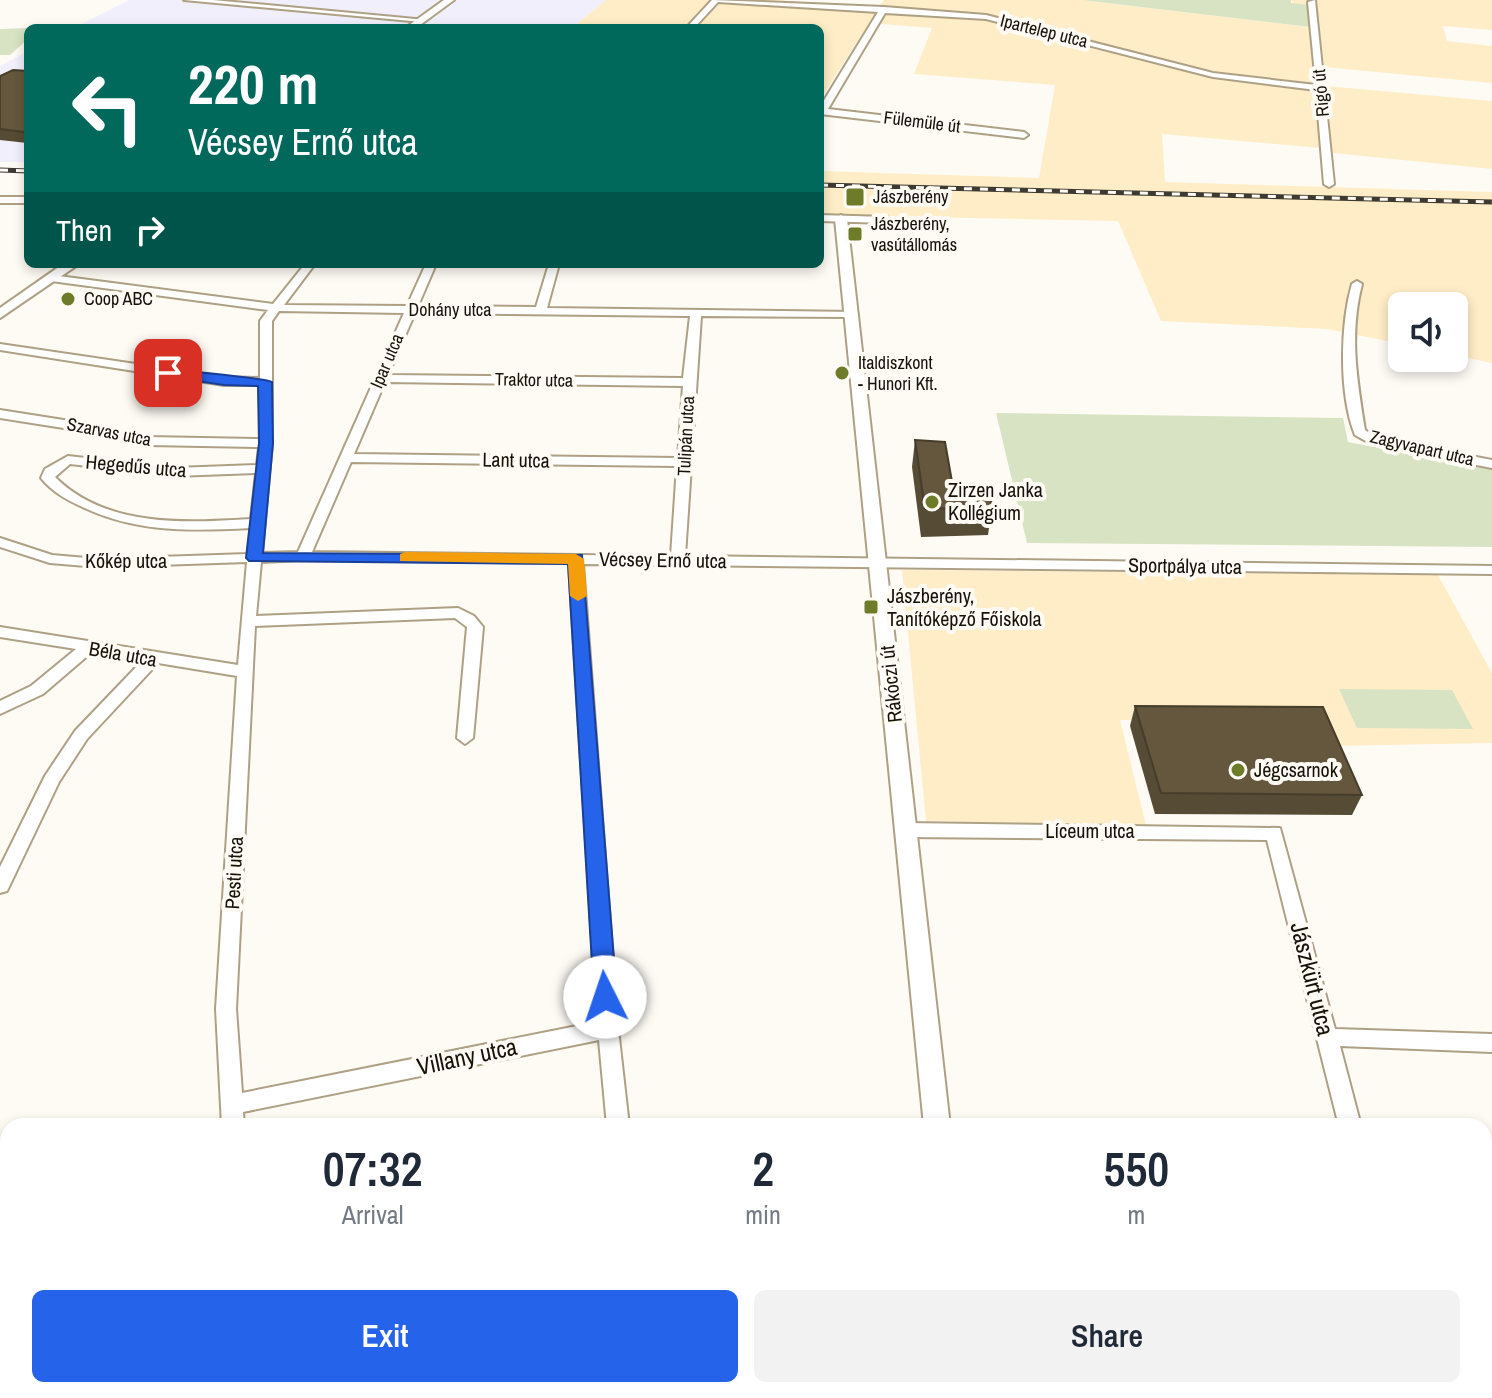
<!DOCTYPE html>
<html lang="en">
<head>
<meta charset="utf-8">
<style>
	:root { --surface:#fff; --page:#f2f2f3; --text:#1f2937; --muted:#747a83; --accent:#2563eb }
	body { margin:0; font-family:"Archivo Narrow",sans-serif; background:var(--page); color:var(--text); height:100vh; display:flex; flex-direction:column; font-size:30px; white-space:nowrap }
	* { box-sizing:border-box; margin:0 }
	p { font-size:26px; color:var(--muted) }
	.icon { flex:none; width:44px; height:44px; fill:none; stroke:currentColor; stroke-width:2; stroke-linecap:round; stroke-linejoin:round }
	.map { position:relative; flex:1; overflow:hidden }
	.details { position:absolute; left:0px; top:1118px; width:1492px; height:280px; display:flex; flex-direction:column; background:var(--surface); border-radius:24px 24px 0 0; box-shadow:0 4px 12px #0003 }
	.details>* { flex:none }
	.banner { position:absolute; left:24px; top:24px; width:800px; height:244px; border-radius:12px; box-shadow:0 4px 12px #0003; background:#00695c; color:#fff; overflow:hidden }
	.fabs { position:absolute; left:1388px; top:292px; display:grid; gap:16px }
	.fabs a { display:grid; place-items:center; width:80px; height:80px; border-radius:12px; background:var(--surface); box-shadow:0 4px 12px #0003; font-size:40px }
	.pin { position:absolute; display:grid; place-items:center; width:68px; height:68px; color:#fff; margin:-34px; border-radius:16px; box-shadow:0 4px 12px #0006 }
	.me { position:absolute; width:88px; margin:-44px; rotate:356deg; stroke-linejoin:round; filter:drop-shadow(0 0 6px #0008) }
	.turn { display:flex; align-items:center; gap:28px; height:168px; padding:0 32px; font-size:36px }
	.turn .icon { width:104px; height:104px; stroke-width:2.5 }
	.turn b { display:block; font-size:56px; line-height:68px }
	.then { display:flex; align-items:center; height:76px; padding:0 32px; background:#0003; gap:16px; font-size:30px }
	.eta { display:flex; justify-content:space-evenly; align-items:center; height:136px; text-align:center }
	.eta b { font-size:48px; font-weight:600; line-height:56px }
	.primary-button { display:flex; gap:16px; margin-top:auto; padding:16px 32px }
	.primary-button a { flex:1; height:92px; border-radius:12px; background:var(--accent); color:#fff; font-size:32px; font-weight:600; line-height:92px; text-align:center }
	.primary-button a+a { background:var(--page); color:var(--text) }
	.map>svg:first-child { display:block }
</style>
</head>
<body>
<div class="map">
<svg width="1492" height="1398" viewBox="0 0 1492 1398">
	<rect width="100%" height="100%" fill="#fefbf5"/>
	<g fill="#f2effd">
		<polygon points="129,0 606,0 572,28 74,28"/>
		<polygon points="28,51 28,162 0,162 0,66"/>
	</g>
	<g fill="#ffedc7">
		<polygon points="606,0 774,0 880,6 884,0 1082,0 1309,27 1291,0 1492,0 1492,30 1443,26 1447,41 1492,46 1492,83 1324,67 1326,86 1492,101 1492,169 1333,153 1332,149 1162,134 1165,182 1492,192 1492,363 1454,355 1454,306 1402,306 1402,344 1327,329 1161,321 1118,221 820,215 820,171 1039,178 1055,85 914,74 932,28 869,23 820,100 820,28 572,28"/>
		<polygon points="902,570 1438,575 1492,673 1492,743 1332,746 1318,722 1120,720 1146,825 926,821"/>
	</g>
	<g fill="#d8e3c3">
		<polygon points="1082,0 1291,0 1291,3 1310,5 1310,27"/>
		<polygon points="28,28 28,39 10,55 0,55 0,29"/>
		<polygon points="996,413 1343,418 1348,442 1492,469 1492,547 1027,543"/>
		<polygon points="1339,689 1452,690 1473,729 1357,728"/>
	</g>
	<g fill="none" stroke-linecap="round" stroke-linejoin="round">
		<g stroke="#aea084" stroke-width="4">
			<g id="minor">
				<polygon points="184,0 213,0 426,20 422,22"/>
				<polygon points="712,0 884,7 986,15 1213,73 1316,85 1308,2 1315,0 1334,184 1329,187 1324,184 1316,90 1213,77 986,19 885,13 828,109 1024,132 1028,135 1024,138 820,114 820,107 878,12 718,2 694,28 686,28"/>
				<rect x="0" y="197" width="28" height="6"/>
				<polygon points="820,215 887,217 892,220 887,223 820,221"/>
				<path d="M305,264h10l-31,41 123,1 19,-42h10l-18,42 118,1 13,-43h10l-12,44 308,4 2,2 -6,3 -150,-1 -16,240 807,10v8l-909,-10 35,465 11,97h-22l-8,-86 -356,72 1,14h-22l-6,-117 21,-333 -79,-13 -71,76 -28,43 -52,109 -7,2v-26l45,-91 30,-45 68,-71 -51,-8 -49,42 -43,20v-13l31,-15 45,-37 -76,-12v-10l238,38 9,-103 -149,5 -48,-4 -50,-16v-9l52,17 46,4 150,-5 3,-26c-58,3 -111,5 -164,-19 -18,-8 -34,-16 -46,-31l4,-9 23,-13 107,12 82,-3 2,-18 -111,-2 -59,-13 -89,-14v-8l89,14 59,13 112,2v-54h-36l-224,-35v-6l224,33 36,1v-57l8,-11 -217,-29 -5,-3 5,-3 222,29zM279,311l125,2 -106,239 -36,1 10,-110v-122zM415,313l275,3 -7,62 -295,-3zM385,382l298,4 -5,72 -324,-4zM351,462l326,4 -6,90 -359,-4zM70,464l105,12 81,-3 -5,46c-65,4 -145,9 -196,-42zM303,560l266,3 28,459 -355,71 -6,-84 19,-383 200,-8 12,9 -10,111 8,6 8,-6 10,-111 -9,-11 -16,-8 -202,8 5,-54z"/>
				<path d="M1357,281l5,3c-13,50 -5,96 3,146l12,8 115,22v8l-119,-23 -18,-10c-16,-40 -15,-110 -3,-151z"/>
				<polygon points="905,823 1280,828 1335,1029 1492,1034 1492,1052 1340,1046 1361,1126 1339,1126 1267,840 905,837 899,835 896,830 899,825"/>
				<polygon points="235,1390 259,1390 260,1398 236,1398"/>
				<polygon points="1291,1390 1323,1390 1326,1398 1294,1398"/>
				<polygon points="1394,1390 1418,1390 1419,1398 1395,1398"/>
			</g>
		</g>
		<g stroke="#aea084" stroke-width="4">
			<g id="tertiary">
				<polygon points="444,0 454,0 416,28 405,28"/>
				<polygon points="841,215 847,219 950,1126 924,1126 835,219"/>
				<polygon points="63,264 79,264 0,318 0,308"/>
				<rect x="950" y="1390" width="32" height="8"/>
			</g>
		</g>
		<use href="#minor" fill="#fff" fill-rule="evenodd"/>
		<use href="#tertiary" fill="#fff" fill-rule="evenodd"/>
		<g stroke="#3e3a30" stroke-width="5">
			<g id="rail">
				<polyline points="0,170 28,171"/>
				<polyline points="820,185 1492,202"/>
			</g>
		</g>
		<use href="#rail" stroke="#fefbf5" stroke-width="3" stroke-dasharray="8" stroke-linecap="butt"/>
	</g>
	<g fill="#564b34">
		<polygon points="28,71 27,143 0,140 0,76"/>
		<polygon points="915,440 954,493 992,507 988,535 921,537 912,467"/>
		<polygon points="1135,706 1362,795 1352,815 1155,814 1130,726"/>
	</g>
	<polygon fill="#463d2b" points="28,129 28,143 27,143 23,132"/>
	<g fill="#64573d" stroke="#463d2b" stroke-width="2">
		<polygon points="13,70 28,71 28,129 23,132 0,129 0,76"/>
		<polygon points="915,440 945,442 954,493 990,493 992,507 925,509"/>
		<polygon points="1135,706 1323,707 1362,795 1161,793"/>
	</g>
	<path fill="#2563eb" stroke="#184099" stroke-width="2" d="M168,369c16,2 99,9 104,13l1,61 -10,110 319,2 35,442 -4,7 -8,3 -8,-3 -3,-7 -26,-433 -319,-3 -3,-3 13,-115 -1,-57 -34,-1 -61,-9v-6z"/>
	<polygon fill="#f59e0b" points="406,552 576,554 584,559 587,596 578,601 570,596 568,564 400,561 400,554"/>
	<g fill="#6e7b28" stroke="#fefbf5" stroke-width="3">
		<rect x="845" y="187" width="20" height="20" rx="4"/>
		<rect x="847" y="226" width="16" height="16" rx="4"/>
		<circle cx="68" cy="299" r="8"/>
		<circle cx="842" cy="373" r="8"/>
		<circle cx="932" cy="502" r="8"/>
		<rect x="863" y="599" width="16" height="16" rx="4"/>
		<circle cx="1238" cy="770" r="8"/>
	</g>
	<g text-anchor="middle" stroke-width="8" stroke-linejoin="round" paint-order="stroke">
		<g font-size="18" fill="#171208" stroke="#fefbf5">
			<text transform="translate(1044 31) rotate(14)" y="6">Ipartelep utca</text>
			<text transform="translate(1321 93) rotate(-95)" y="6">Rigó út</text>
			<text transform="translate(922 122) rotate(7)" y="6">Fülemüle út</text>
			<text x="450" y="316">Dohány utca</text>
			<text transform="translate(387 361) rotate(-67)" y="6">Ipar utca</text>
			<text transform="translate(534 380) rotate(1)" y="6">Traktor utca</text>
			<text transform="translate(109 432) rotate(11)" y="6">Szarvas utca</text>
			<text transform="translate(686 436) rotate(-87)" y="6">Tulipán utca</text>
			<text transform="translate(1422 448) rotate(13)" y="6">Zagyvapart utca</text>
		</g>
		<g font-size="18" fill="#171208" stroke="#fefbf5" text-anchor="start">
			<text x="873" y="203">Jászberény</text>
			<text x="871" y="230">Jászberény,<tspan x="871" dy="21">vasútállomás</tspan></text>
			<text x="84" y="305">Coop ABC</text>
			<text x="858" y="369">Italdiszkont<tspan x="858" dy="21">- Hunori Kft.</tspan></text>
		</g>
		<g font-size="20" fill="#171208" stroke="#fefbf5">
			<text transform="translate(516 460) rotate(1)" y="7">Lant utca</text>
			<text transform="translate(136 466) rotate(5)" y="7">Hegedűs utca</text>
			<text transform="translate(663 560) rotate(1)" y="7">Vécsey Ernő utca</text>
			<text x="126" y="568">Kőkép utca</text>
			<text transform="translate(1185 566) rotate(1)" y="7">Sportpálya utca</text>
			<text transform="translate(123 654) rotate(10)" y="7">Béla utca</text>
			<text transform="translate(891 684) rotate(-96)" y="7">Rákóczi út</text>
			<text x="1090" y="838">Líceum utca</text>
			<text transform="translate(234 873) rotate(-87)" y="7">Pesti utca</text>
		</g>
		<g font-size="20" fill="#171208" stroke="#fefbf5" text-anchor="start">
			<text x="948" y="497">Zirzen Janka<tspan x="948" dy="23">Kollégium</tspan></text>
			<text x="887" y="603">Jászberény,<tspan x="887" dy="23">Tanítóképző Főiskola</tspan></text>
			<text x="1254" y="777">Jégcsarnok</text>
		</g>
		<g font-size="24" fill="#171208" stroke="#fefbf5">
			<text transform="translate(1312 979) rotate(76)" y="8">Jászkürt utca</text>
			<text transform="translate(467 1057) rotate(-12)" y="8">Villany utca</text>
		</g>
	</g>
</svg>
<div class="fabs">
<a><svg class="icon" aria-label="sound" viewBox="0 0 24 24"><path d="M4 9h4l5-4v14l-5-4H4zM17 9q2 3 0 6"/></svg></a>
</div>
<div class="pin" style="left:168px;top:373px;background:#d93025"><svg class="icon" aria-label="arrive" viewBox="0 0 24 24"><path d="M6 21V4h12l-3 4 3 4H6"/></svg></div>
<svg class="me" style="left:605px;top:997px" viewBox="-20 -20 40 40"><circle r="19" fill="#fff"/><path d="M0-13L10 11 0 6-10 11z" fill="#2563eb"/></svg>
<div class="banner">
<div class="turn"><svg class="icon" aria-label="left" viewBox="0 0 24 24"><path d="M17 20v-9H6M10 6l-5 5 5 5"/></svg><div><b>220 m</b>Vécsey Ernő utca</div></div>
<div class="then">Then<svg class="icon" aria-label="right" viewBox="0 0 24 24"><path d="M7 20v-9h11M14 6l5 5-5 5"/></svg></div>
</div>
<section class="details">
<div class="eta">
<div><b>07:32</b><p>Arrival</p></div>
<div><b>2</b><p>min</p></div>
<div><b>550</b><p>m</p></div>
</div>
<div class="primary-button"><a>Exit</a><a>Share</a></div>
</section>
</div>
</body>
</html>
